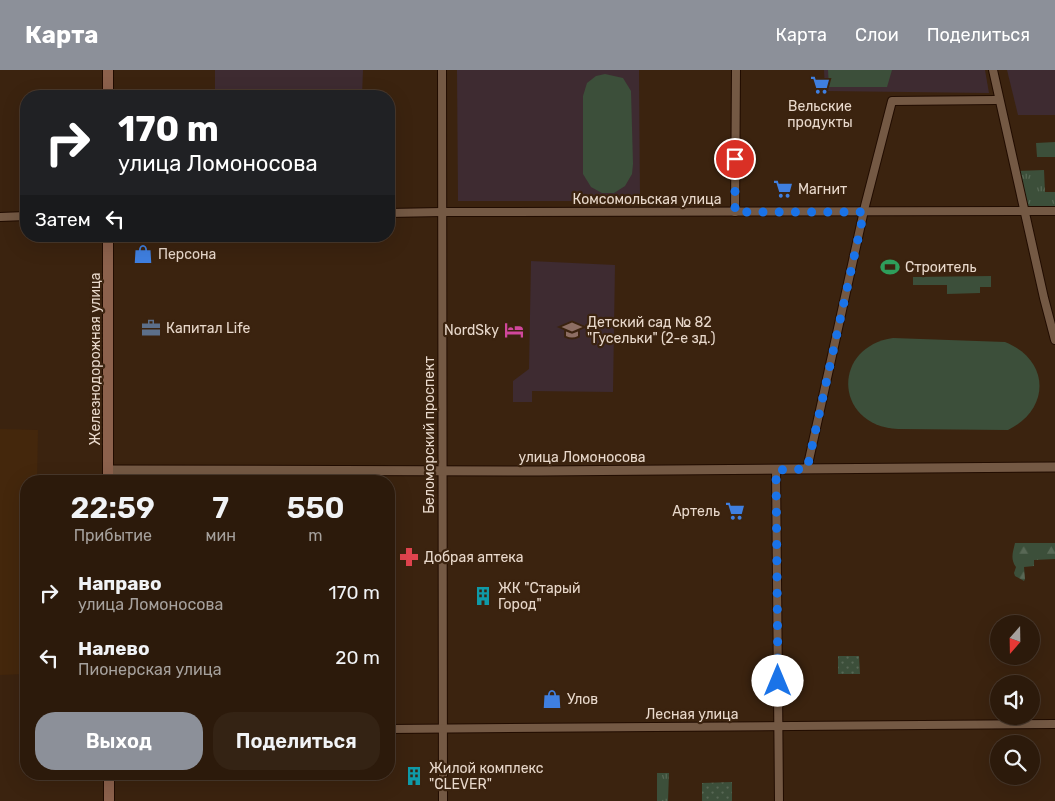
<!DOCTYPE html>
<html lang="ru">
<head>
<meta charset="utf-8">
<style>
	:root { --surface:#2c1a0b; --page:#342314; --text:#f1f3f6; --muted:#a6a19d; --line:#48382c; --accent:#8c9099 }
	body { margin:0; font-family:Rubik,sans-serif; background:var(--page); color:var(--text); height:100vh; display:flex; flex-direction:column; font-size:19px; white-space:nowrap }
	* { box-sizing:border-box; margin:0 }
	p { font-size:16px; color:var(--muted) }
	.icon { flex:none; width:28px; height:28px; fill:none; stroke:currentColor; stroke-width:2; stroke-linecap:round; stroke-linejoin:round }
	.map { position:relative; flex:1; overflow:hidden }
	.panel { position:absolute; left:20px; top:405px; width:375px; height:305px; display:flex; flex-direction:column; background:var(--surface); border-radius:20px; box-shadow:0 5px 20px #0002,0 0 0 1px var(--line) }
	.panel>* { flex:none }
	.top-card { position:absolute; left:20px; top:20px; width:375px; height:152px; border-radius:20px; box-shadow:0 5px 20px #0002,0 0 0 1px var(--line); background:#202124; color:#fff; overflow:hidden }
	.needle { width:32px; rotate:200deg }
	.fabs { position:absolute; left:990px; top:545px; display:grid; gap:10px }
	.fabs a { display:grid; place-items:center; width:50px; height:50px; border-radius:50%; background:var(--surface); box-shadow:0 5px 20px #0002,0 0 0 1px var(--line); font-size:25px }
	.pin { position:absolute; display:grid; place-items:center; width:42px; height:42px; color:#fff; margin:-21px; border:2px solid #fff; border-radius:50%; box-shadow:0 1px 5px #0007 }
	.me { position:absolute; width:55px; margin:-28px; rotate:0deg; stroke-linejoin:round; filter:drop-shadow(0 0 4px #0008) }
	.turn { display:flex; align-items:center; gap:18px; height:105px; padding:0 15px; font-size:22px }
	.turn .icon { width:65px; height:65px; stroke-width:2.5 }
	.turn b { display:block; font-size:35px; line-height:42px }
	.then { display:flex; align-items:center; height:48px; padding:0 15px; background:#0003; gap:10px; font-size:19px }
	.eta { display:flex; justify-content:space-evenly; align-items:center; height:85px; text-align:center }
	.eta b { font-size:30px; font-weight:600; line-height:35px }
	.action { display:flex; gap:10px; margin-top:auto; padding:10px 15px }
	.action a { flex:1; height:58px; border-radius:20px; background:var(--accent); color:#fff; font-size:20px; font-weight:600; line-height:58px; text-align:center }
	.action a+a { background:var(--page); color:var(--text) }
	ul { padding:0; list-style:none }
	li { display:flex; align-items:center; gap:15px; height:65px; padding:0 15px }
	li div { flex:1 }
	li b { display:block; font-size:19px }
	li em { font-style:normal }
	header { display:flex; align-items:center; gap:30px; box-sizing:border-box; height:70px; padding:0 25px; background:var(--accent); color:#fff }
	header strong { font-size:24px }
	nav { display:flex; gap:28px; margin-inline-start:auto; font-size:18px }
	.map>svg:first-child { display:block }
</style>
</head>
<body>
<header>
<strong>Карта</strong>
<nav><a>Карта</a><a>Слои</a><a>Поделиться</a></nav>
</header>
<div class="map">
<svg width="1055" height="731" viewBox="0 0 1055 731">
	<defs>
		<pattern id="grass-tufts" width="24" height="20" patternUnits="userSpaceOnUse" patternTransform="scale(1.25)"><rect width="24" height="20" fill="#3c4f3a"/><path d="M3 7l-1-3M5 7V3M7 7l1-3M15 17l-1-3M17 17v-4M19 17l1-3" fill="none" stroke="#586855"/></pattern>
		<pattern id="forest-firs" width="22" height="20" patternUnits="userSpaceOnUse" patternTransform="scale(1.25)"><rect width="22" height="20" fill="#3c4f3a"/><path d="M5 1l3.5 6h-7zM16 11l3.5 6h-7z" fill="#586855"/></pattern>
		<pattern id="park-dots" width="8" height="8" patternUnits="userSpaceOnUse" patternTransform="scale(1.25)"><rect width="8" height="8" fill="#3c4f3a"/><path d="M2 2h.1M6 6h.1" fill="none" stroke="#586855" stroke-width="1.8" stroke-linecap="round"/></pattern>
	</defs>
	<rect width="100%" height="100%" fill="#3b230f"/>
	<polygon fill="#44270c" points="0,359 38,360 37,411 26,411 26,604 0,605"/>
	<g fill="#3e2b31">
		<polygon points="215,0 363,0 362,26 215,26"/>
		<polygon points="457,0 639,0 640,131 458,131"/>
		<polygon points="824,0 985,0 989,23 825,21"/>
		<polygon points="1007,0 1055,0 1055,45 1018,45"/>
		<polygon points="531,191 615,195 613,322 532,321 532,332 513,332 513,311 529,299"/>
	</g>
	<g fill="url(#grass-tufts)">
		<polygon points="1044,100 1045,122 1055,122 1055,139 1028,139 1017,101"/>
		<polygon points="657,703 669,703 668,731 657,731"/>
	</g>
	<path fill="url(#forest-firs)" d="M1015,473h40v16l-21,1v6l-10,1 1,12 -1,2 -9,-5 -1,-3 2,-6c-6,-8 -3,-15 -1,-24z"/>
	<g fill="url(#park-dots)">
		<polygon points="838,586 859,586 860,604 838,604"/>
		<polygon points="732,712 732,731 702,731 702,713"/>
	</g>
	<g fill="#3c4f3a">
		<polygon points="828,0 892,0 887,17 829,17"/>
		<polygon points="605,4 623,8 631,21 633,94 632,104 625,116 614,123 602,123 591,117 583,104 583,26 587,13 596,6"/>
		<polygon points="1055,72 1055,87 1037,87 1036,73"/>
		<polygon points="991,206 991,217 980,217 980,223 947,224 947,215 913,215 913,207"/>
		<path d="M893,268l112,4c45,18 46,67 3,88l-110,-1c-64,-3 -67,-82 -5,-91z"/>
	</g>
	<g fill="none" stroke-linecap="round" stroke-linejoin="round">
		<g stroke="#210c00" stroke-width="10">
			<g id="minor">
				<polyline points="442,0 443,731"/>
				<polyline points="993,0 1044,228 1055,270"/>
				<polyline points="735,142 736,0"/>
				<polyline points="389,143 441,142 1055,141"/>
				<polyline points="0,147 26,146"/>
				<polyline points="776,399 779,731"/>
				<polyline points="807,399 865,136 892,31 996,30"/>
				<polyline points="389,659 1055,654"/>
			</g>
		</g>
		<g stroke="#210c00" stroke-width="11">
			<polyline id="tertiary" points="108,400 539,401 1055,397"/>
		</g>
		<g stroke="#210c00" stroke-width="12">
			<g id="secondary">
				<polyline points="108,26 108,0"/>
				<polyline points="108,166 108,411"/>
				<polyline points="109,704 109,731"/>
			</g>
		</g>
		<use href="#minor" stroke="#745944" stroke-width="8"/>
		<use href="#tertiary" stroke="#745944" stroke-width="9"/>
		<use href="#secondary" stroke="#8c614c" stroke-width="10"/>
	</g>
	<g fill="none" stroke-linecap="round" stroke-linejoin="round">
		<polyline stroke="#1a73e8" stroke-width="9" stroke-dasharray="0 16.2" points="735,89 735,142 864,142 807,399 776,400 778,611"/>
	</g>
	<defs>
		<g id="supermarket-bare" transform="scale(1.5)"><path d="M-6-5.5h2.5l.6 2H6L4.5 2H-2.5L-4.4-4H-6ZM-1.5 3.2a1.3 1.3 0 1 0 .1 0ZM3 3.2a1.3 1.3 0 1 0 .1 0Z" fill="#3f7fe0" stroke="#3b230f" stroke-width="2.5" paint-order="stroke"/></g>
		<g id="shop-bare" transform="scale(1.5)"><path d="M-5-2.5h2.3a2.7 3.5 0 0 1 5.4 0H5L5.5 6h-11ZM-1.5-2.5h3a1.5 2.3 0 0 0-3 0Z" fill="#3f7fe0" stroke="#3b230f" stroke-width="2.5" paint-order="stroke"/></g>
		<g id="stadium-bare" transform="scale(1.5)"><path d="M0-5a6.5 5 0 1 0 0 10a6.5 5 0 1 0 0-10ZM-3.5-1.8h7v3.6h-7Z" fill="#2e9e5b" stroke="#3b230f" stroke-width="2.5" paint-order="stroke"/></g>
		<g id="office-bare" transform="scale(1.5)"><path d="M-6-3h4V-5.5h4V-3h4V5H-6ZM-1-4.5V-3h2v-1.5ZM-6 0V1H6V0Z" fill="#5c6f8a" stroke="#3b230f" stroke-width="2.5" paint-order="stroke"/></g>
		<g id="hotel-bare" transform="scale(1.5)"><path d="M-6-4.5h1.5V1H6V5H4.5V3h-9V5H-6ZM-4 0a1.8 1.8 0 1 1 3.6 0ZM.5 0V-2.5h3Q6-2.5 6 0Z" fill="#d1479c" stroke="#3b230f" stroke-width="2.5" paint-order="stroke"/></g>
		<g id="school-bare" transform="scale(1.5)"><path d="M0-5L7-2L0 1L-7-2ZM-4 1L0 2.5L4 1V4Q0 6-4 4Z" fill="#8d6e63" stroke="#3b230f" stroke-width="2.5" paint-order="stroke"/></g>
		<g id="pharmacy-bare" transform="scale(1.5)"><path d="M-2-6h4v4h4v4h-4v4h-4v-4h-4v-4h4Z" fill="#e0444e" stroke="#3b230f" stroke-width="2.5" paint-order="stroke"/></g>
		<g id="building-bare" transform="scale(1.5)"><path d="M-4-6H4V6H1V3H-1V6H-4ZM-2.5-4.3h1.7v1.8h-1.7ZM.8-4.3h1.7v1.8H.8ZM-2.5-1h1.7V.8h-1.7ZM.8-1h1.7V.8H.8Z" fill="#0f9aa8" stroke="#3b230f" stroke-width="2.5" paint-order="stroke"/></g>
	</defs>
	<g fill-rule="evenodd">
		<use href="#supermarket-bare" x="820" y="15"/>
		<use href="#supermarket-bare" x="783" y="119"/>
		<use href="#shop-bare" x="143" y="184"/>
		<use href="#stadium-bare" x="890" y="197"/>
		<use href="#office-bare" x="151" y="258"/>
		<use href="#hotel-bare" x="514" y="260"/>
		<use href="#school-bare" x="572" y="260"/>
		<use href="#supermarket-bare" x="735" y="441"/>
		<use href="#pharmacy-bare" x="409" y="487"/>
		<use href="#building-bare" x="483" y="526"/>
		<use href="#shop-bare" x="552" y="629"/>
		<use href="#building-bare" x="414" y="706"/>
	</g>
	<g text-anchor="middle" stroke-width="4.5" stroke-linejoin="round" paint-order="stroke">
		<g font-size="14" fill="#e9d9cc" stroke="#3b230f" text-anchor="start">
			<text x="820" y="41" text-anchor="middle">Вельские<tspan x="820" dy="16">продукты</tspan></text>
			<text x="798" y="124">Магнит</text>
			<text x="158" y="189">Персона</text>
			<text x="905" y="202">Строитель</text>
			<text x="587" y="257">Детский сад № 82<tspan x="587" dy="16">"Гусельки" (2-е зд.)</tspan></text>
			<text x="166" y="263">Капитал Life</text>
			<text x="499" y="265" text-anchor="end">NordSky</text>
			<text x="720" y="446" text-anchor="end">Артель</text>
			<text x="424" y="492">Добрая аптека</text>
			<text x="498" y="523">ЖК "Старый<tspan x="498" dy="16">Город"</tspan></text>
			<text x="567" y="634">Улов</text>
			<text x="429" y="703">Жилой комплекс<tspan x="429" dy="16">"СLEVER"</tspan></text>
		</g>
		<g font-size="14" fill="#e9d9cc" stroke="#3b230f">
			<text x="647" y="134">Комсомольская улица</text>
			<text transform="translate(95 289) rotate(-90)" y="5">Железнодорожная улица</text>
			<text transform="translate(429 365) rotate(-90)" y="5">Беломорский проспект</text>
			<text x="582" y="392">улица Ломоносова</text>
			<text x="692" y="649">Лесная улица</text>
		</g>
	</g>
</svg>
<div class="fabs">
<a><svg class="needle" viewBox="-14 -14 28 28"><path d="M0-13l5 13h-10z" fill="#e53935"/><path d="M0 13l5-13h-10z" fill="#a6a19d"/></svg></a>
<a><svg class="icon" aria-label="sound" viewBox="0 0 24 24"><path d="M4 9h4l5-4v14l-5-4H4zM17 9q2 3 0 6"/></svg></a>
<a><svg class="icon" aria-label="search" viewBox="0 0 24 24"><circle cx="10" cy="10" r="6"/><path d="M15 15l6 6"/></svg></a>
</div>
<div class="pin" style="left:735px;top:89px;background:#d93025"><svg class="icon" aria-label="arrive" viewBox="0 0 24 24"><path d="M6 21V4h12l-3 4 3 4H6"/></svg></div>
<svg class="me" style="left:778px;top:611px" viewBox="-20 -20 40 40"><circle r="19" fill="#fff"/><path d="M0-13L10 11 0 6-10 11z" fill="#1a73e8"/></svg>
<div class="top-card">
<div class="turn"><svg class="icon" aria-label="right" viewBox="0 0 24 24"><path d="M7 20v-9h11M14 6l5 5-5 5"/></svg><div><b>170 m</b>улица Ломоносова</div></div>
<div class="then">Затем<svg class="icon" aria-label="left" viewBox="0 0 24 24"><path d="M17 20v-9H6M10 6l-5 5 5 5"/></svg></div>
</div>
<section class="panel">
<div class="eta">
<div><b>22:59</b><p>Прибытие</p></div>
<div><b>7</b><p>мин</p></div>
<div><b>550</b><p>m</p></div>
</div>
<ul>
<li><svg class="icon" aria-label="right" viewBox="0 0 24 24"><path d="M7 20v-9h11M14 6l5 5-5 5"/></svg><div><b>Направо</b><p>улица Ломоносова</p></div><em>170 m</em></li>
<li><svg class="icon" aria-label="left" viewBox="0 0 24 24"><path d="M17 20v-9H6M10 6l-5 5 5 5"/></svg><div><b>Налево</b><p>Пионерская улица</p></div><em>20 m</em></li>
</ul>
<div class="action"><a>Выход</a><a>Поделиться</a></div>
</section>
</div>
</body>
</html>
